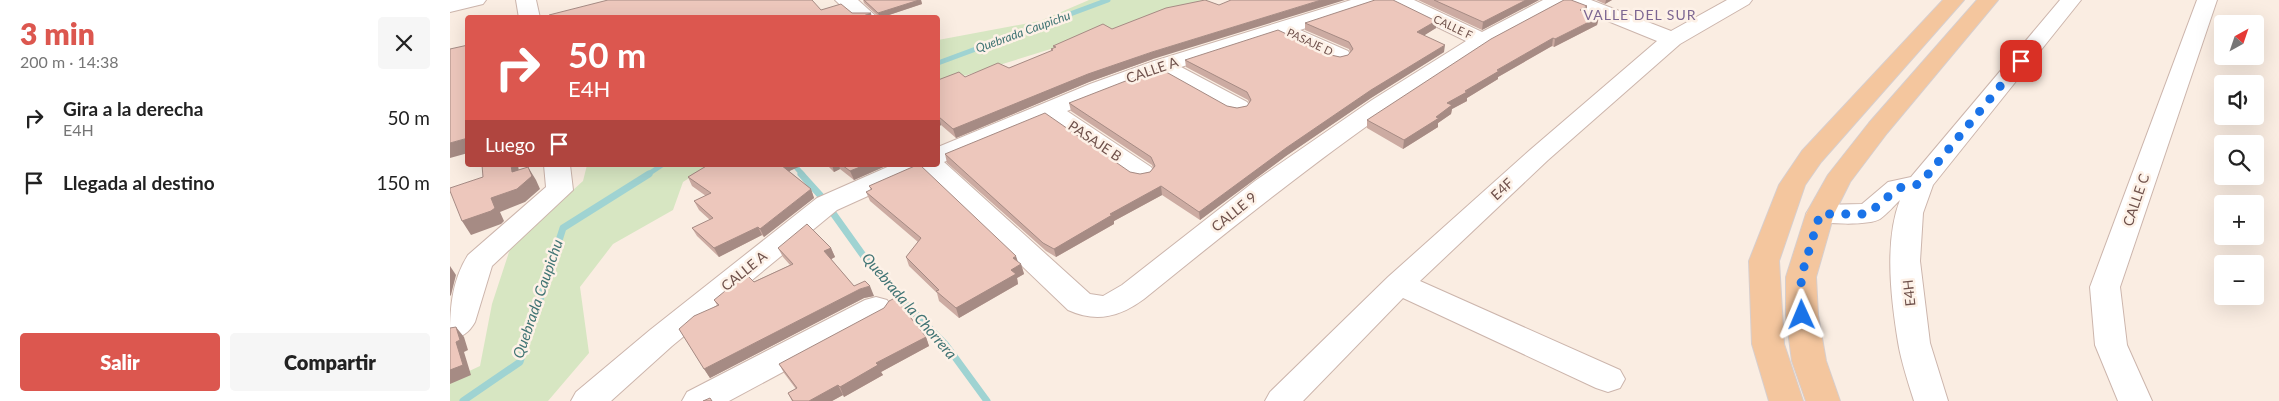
<!DOCTYPE html>
<html lang="es">
<head>
<meta charset="utf-8">
<style>
	:root { --surface:#fff; --page:#f6f6f6; --text:#222; --muted:#767676; --accent:#dc574f }
	body { margin:0; font-family:Lato,sans-serif; background:var(--page); color:var(--text); height:100vh; display:flex; flex-direction:column; font-size:19px; white-space:nowrap }
	* { box-sizing:border-box; margin:0 }
	p { font-size:16px; color:var(--muted) }
	.icon { flex:none; width:28px; height:28px; fill:none; stroke:currentColor; stroke-width:2; stroke-linecap:round; stroke-linejoin:round }
	.map { position:relative; flex:1; overflow:hidden }
	.sheet { display:flex; flex-direction:column; background:var(--surface); width:450px }
	.sheet>* { flex:none }
	.hud { position:absolute; left:15px; top:15px; width:475px; height:152px; border-radius:5px; box-shadow:0 5px 20px #0002; background:#dc574f; color:#fff; overflow:hidden }
	.needle { width:32px; rotate:40deg }
	.fabs { position:absolute; left:1764px; top:15px; display:grid; gap:10px }
	.fabs a { display:grid; place-items:center; width:50px; height:50px; border-radius:5px; background:var(--surface); box-shadow:0 5px 20px #0002; font-size:25px }
	.pin { position:absolute; display:grid; place-items:center; width:42px; height:42px; color:#fff; margin:-21px; border-radius:10px; box-shadow:0 2px 8px #0006 }
	.me { position:absolute; width:55px; margin:-28px; rotate:359deg; stroke-linejoin:round; filter:drop-shadow(0 0 4px #0008) }
	.turn { display:flex; align-items:center; gap:18px; height:105px; padding:0 20px; font-size:22px }
	.turn .icon { width:65px; height:65px; stroke-width:2.5 }
	.turn b { display:block; font-size:35px; line-height:42px }
	.then { display:flex; align-items:center; height:48px; padding:0 20px; background:#0003; gap:10px; font-size:19px }
	.round { display:grid; place-items:center; flex:none; width:52px; height:52px; border-radius:5px; background:var(--page) }
	.overview { display:flex; align-items:center; justify-content:space-between; height:85px; padding:0 20px }
	h1 { font-size:30px; font-weight:800; line-height:38px; color:var(--accent) }
	.action { display:flex; gap:10px; margin-top:auto; padding:10px 20px }
	.action a { flex:1; height:58px; border-radius:5px; background:var(--accent); color:#fff; font-size:20px; font-weight:800; line-height:58px; text-align:center }
	.action a+a { background:var(--page); color:var(--text) }
	ul { padding:0; list-style:none }
	li { display:flex; align-items:center; gap:15px; height:65px; padding:0 20px }
	li div { flex:1 }
	li b { display:block; font-size:19px }
	li em { font-style:normal }
	main { display:flex; flex:1; min-height:0 }
	.map>svg:first-child { display:block }
</style>
</head>
<body>
<main>
<section class="sheet">
<div class="overview"><div><h1>3 min</h1><p>200 m · 14:38</p></div><a class="round"><svg class="icon" aria-label="close" viewBox="0 0 24 24"><path d="M6 6l12 12M18 6L6 18"/></svg></a></div>
<ul>
<li><svg class="icon" aria-label="right" viewBox="0 0 24 24"><path d="M7 20v-9h11M14 6l5 5-5 5"/></svg><div><b>Gira a la derecha</b><p>E4H</p></div><em>50 m</em></li>
<li><svg class="icon" aria-label="arrive" viewBox="0 0 24 24"><path d="M6 21V4h12l-3 4 3 4H6"/></svg><div><b>Llegada al destino</b></div><em>150 m</em></li>
</ul>
<div class="action"><a>Salir</a><a>Compartir</a></div>
</section>
<div class="map">
<svg width="1829" height="401" viewBox="0 0 1829 401">
	<rect width="100%" height="100%" fill="#faede2"/>
	<g fill="#d7e6c2">
		<polygon points="639,0 760,0 730,6 675,26 488,84 488,40 590,21"/>
		<polygon points="137,165 259,165 233,182 223,210 163,244 130,287 139,353 98,401 0,401 0,380 30,366 42,304 61,246 133,181"/>
	</g>
	<g fill="none" stroke-linecap="round" stroke-linejoin="round">
		<g stroke="#9fd3d2" stroke-width="5">
			<polyline points="488,63 658,0"/>
			<polyline points="344,165 353,175"/>
			<polyline points="197,175 212,165"/>
		</g>
		<g stroke="#9fd3d2" stroke-width="7">
			<polyline points="351,174 370,195 415,258 439,287 496,345 537,401"/>
			<polyline points="13,401 70,362 113,228 199,174"/>
		</g>
		<g stroke="#ccb5ac" stroke-width="2">
			<g id="minor">
				<polygon points="0,0 36,0 33,4 0,12"/>
				<polygon points="66,0 86,0 90,18 69,18"/>
				<polygon points="385,0 408,0 428,18 404,18"/>
				<path d="M901,0h31l-3,4 -79,26 48,21 3,5 -3,5 -8,2 -8,-2 -53,-25 -98,31 66,35 3,5 -3,5 -9,2 -9,-2 -69,-38 -93,37 84,56 4,6 -4,6 -9,2 -9,-2 -86,-60 -103,43 146,132 13,2 19,-11 133,-104 117,-81 94,-59 -76,-37 -3,-4h27l68,32 61,-32h48l80,31 56,-31h25l-3,4 -69,40 -132,116 -128,121 200,89 5,9 -5,9 -12,4 -12,-4 -193,-90 -100,103h-38l5,-9 118,-115 142,-127 127,-109 -91,-37c-26,14 -52,26 -77,41 -123,75 -234,164 -345,254 -24,18 -48,24 -76,11l-145,-139 -86,39 -165,136 -61,55h-40l5,-9 74,-62 167,-132 75,-33h46v-18l152,-63 64,-23z"/>
				<path d="M1610,0h21l-148,185 -10,28 -3,48 10,82 18,58h-34c-6,-19 -13,-40 -16,-59 -7,-43 -14,-101 2,-142 -6,6 -13,14 -20,19 -12,7 -56,5 -70,1l-4,-6 4,-6 10,-3 42,-1 26,-22 23,-5z"/>
				<polygon points="1747,0 1767,0 1670,287 1677,345 1702,401 1668,401 1645,345 1640,287"/>
				<path d="M94,165h26l3,25 -81,76 -17,56c-6,11 -13,15 -25,18 0,-30 1,-58 18,-85l78,-68z"/>
				<polygon points="426,297 437,300 442,308 437,316 279,401 232,401 237,392 415,300"/>
			</g>
		</g>
		<g stroke="#d7cecd" stroke-width="2">
			<g id="major">
				<polygon points="1493,0 1514,0 1371,162 1355,185 1329,261 1334,344 1353,401 1319,401 1302,344 1299,261 1329,185 1352,151"/>
				<polygon points="1527,0 1548,0 1437,133 1400,182 1384,214 1366,277 1368,315 1376,361 1390,401 1356,401 1342,361 1336,315 1336,277 1356,214 1378,175 1419,123"/>
			</g>
		</g>
		<use href="#minor" fill="#fff" fill-rule="evenodd"/>
		<use href="#major" fill="#f4c69e" fill-rule="evenodd"/>
	</g>
	<g fill="#ccaba2">
		<polygon points="413,0 471,0 472,4 430,18 414,3"/>
		<polygon points="968,0 1089,0 1032,30"/>
		<polygon points="1146,0 1162,0 1155,4"/>
		<polygon points="1137,6 1136,12 1149,17 1147,25 1104,47 1102,46 1048,77 1048,79 1017,98 1017,101 1002,109 1001,114 988,123 988,127 953,149 917,128 917,120"/>
		<polygon points="986,21 986,28 974,35 994,52 921,98 836,156 750,220 712,195 664,221 664,224 606,257 596,251 497,163 495,154 680,172 690,174 700,172 703,168 702,165 621,111 619,103 777,106 787,108 797,106 799,103 798,100 736,67 735,60 881,55 890,57 898,55 900,52 899,49 855,30 855,23"/>
		<polygon points="603,46 703,59 639,82 506,138 491,125 488,127 488,80 515,77 559,68 602,51 601,49 604,48"/>
		<polygon points="258,165 353,165 339,171 361,189 364,198 314,237 312,235 269,257 247,236 242,228 260,220 249,210 244,201 256,196 242,186 238,177"/>
		<polygon points="377,165 438,165 404,180 390,169 384,172"/>
		<polygon points="419,186 568,262 571,264 574,274 567,278 568,284 509,318 489,301 487,293 459,266 456,257 468,242 420,201 416,192 421,190"/>
		<polygon points="328,248 381,248 385,257 381,259 404,286 424,296 414,298 260,378 229,329 267,305 264,300 340,265 333,257"/>
		<polygon points="476,337 479,346 431,372 433,375 394,397 393,395 382,401 342,401 338,393 346,389 334,373 329,364"/>
	</g>
	<g fill="#a68b84">
		<polygon points="469,0 471,0 472,4 430,18 428,13"/>
		<polygon points="871,0 895,0 703,59 639,82 506,138 503,129 638,74 702,52"/>
		<polygon points="1076,0 1089,0 1032,30 1033,22"/>
		<polygon points="1156,0 1162,0 1155,4"/>
		<polygon points="1137,6 1136,14 1130,10"/>
		<polygon points="421,13 422,18 408,18"/>
		<polygon points="1149,17 1147,25 1104,47 1105,39"/>
		<polygon points="986,21 986,28 967,40 967,32"/>
		<polygon points="1103,38 1102,46 1048,77 1048,79 1017,98 1017,101 1002,109 1001,114 988,123 988,127 953,149 954,140 986,117 997,103 1047,70"/>
		<polygon points="995,45 994,52 921,98 836,156 750,220 749,212 836,148 921,90"/>
		<polygon points="489,117 491,125 488,127 488,117"/>
		<polygon points="18,138 18,153 0,158 0,143"/>
		<polygon points="61,165 68,165 71,185 62,172"/>
		<polygon points="331,165 353,165 335,173"/>
		<polygon points="382,165 389,165 390,169 384,172"/>
		<polygon points="415,165 438,165 404,180 400,171"/>
		<polygon points="78,167 86,180 90,189 75,202 50,212 54,221 51,224 21,235 12,221 41,198"/>
		<polygon points="711,186 712,195 664,221 664,224 606,257 604,249 660,214"/>
		<polygon points="361,189 364,198 314,237 310,229"/>
		<polygon points="308,227 312,235 269,257 264,248"/>
		<polygon points="381,248 385,257 378,261 374,251"/>
		<polygon points="566,256 569,265 563,258"/>
		<polygon points="571,264 574,274 567,278 568,284 509,318 506,308 561,270"/>
		<polygon points="0,266 6,275 1,295 0,296"/>
		<polygon points="420,286 424,296 414,298 260,378 254,369 410,289"/>
		<polygon points="6,327 14,337 18,350 14,352 21,375 0,384 0,370 6,342"/>
		<polygon points="476,337 479,346 431,372 433,375 394,397 390,387 426,363"/>
		<polygon points="388,385 393,395 382,401 359,401"/>
	</g>
	<g fill="#edc7bc" stroke="#a68b84">
		<polygon points="158,0 362,0 371,10 391,4 402,13 421,13 408,18 100,18 99,15"/>
		<polygon points="414,0 469,0 428,13"/>
		<polygon points="755,0 769,5 781,0 871,0 702,52 638,74 503,129 489,117 488,117 488,80 509,72 515,77 548,63 559,68 603,50 601,49 606,47 603,46 653,24 662,29 716,8"/>
		<polygon points="925,0 943,0 986,21 967,32 995,45 921,90 836,148 749,212 711,186 660,214 662,215 604,249 593,243 495,154 595,113 680,172 690,174 700,172 705,166 701,157 619,103 709,68 777,106 787,108 797,106 801,100 797,92 735,60 828,30 881,55 890,57 898,55 903,49 899,42 855,23"/>
		<polygon points="984,0 1076,0 1033,22"/>
		<polygon points="1114,0 1121,0 1137,6 1130,10 1149,17 1105,39 1103,38 1047,70 1049,71 1015,91 1017,92 997,103 1002,105 986,117 989,118 954,140 917,120 1041,39"/>
		<polygon points="18,45 18,138 0,143 0,49"/>
		<polygon points="32,165 61,165 62,172 78,167 82,176 67,189 41,198 45,208 41,211 12,221 0,191 0,188 33,177"/>
		<polygon points="258,165 331,165 361,189 310,229 308,227 264,248 242,228 263,218 244,201 261,193 238,177"/>
		<polygon points="392,165 415,165 400,171"/>
		<polygon points="467,165 470,165 566,256 563,258 571,264 561,270 566,274 506,308 486,291 489,290 456,257 471,238 416,192 422,189 419,186"/>
		<polygon points="357,224 381,248 374,251 404,286 415,281 420,286 410,289 254,369 229,329 244,316 269,305 264,300 296,274 304,282 343,264 328,248"/>
		<polygon points="445,298 476,337 426,363 428,365 390,387 388,385 359,401 343,401 338,393 347,388 329,364 434,308 439,301"/>
		<polygon points="6,327 10,340 6,342 13,365 0,370 0,328"/>
		<polygon points="260,398 262,401 253,401"/>
	</g>
	<g fill="none" stroke-linecap="round" stroke-linejoin="round">
		<polyline stroke="#1a73e8" stroke-width="9" stroke-dasharray="0 16.2" points="1352,315 1351,277 1370,214 1418,214 1448,188 1470,184 1571,61"/>
	</g>
	<g text-anchor="middle" stroke-width="5" stroke-linejoin="round" paint-order="stroke">
		<g font-size="11" fill="#6f514b" stroke="#fdf1e7">
			<text transform="translate(1003 27) rotate(25)" y="4">CALLE F</text>
			<text transform="translate(860 42) rotate(25)" y="4">PASAJE D</text>
		</g>
		<g font-size="12" font-style="italic" fill="#407474" stroke="#fdf1e7">
			<text transform="translate(573 32) rotate(-20)" y="4">Quebrada Caupichu</text>
		</g>
		<g font-size="14" letter-spacing="1" fill="#7c6692" stroke="#fdf1e7">
			<text x="1190" y="20">VALLE DEL SUR</text>
		</g>
		<g font-size="14" fill="#6f514b" stroke="#fdf1e7">
			<text transform="translate(702 70) rotate(-19)" y="5">CALLE A</text>
			<text transform="translate(645 141) rotate(34)" y="5">PASAJE B</text>
			<text transform="translate(1052 189) rotate(-43)" y="5">E4F</text>
			<text transform="translate(1686 200) rotate(-71)" y="5">CALLE C</text>
			<text transform="translate(784 212) rotate(-39)" y="5">CALLE 9</text>
			<text transform="translate(294 271) rotate(-39)" y="5">CALLE A</text>
			<text transform="translate(1459 293) rotate(-96)" y="5">E4H</text>
		</g>
		<g font-size="15" font-style="italic" fill="#407474" stroke="#fdf1e7">
			<text transform="translate(88 299) rotate(-71)" y="5">Quebrada Caupichu</text>
			<text transform="translate(459 306) rotate(49)" y="5">Quebrada la Chorrera</text>
		</g>
	</g>
</svg>
<div class="fabs">
<a><svg class="needle" viewBox="-14 -14 28 28"><path d="M0-13l5 13h-10z" fill="#e53935"/><path d="M0 13l5-13h-10z" fill="#767676"/></svg></a>
<a><svg class="icon" aria-label="sound" viewBox="0 0 24 24"><path d="M4 9h4l5-4v14l-5-4H4zM17 9q2 3 0 6"/></svg></a>
<a><svg class="icon" aria-label="search" viewBox="0 0 24 24"><circle cx="10" cy="10" r="6"/><path d="M15 15l6 6"/></svg></a>
<a>+</a>
<a>−</a>
</div>
<div class="pin" style="left:1571px;top:61px;background:#d93025"><svg class="icon" aria-label="arrive" viewBox="0 0 24 24"><path d="M6 21V4h12l-3 4 3 4H6"/></svg></div>
<svg class="me" style="left:1352px;top:315px" viewBox="-20 -20 40 40"><path d="M0-17L14 15 0 8-14 15z" fill="#1a73e8" stroke="#fff" stroke-width="4"/></svg>
<div class="hud">
<div class="turn"><svg class="icon" aria-label="right" viewBox="0 0 24 24"><path d="M7 20v-9h11M14 6l5 5-5 5"/></svg><div><b>50 m</b>E4H</div></div>
<div class="then">Luego<svg class="icon" aria-label="arrive" viewBox="0 0 24 24"><path d="M6 21V4h12l-3 4 3 4H6"/></svg></div>
</div>
</div>
</main>
</body>
</html>
